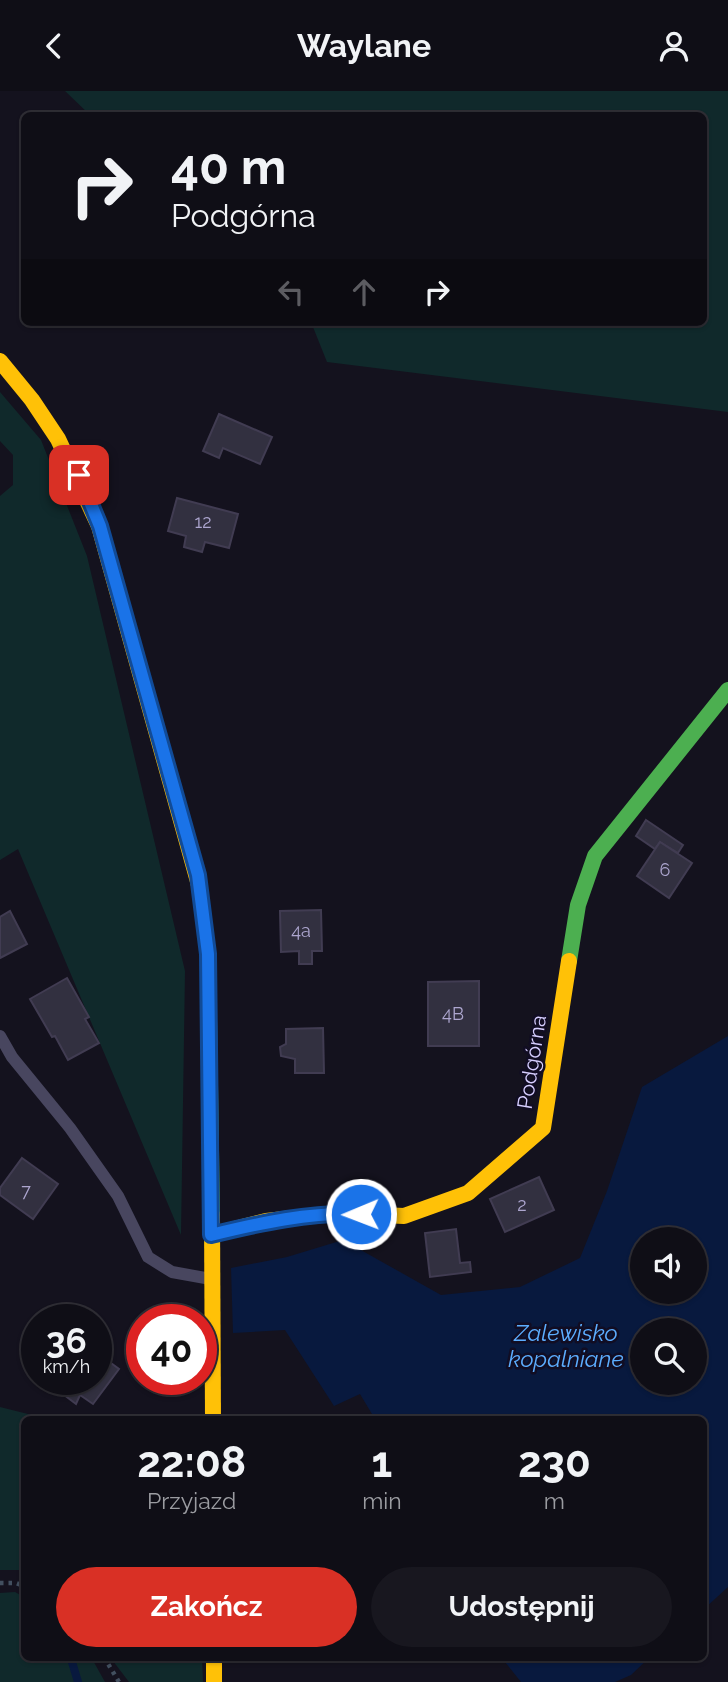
<!DOCTYPE html>
<html lang="pl">
<head>
<meta charset="utf-8">
<style>
	:root { --surface:#0f0e16; --page:#18171f; --text:#f1f3f6; --muted:#9b9ca1; --line:#2f2e35; --accent:#d93025 }
	body { margin:0; font-family:Raleway,sans-serif; background:var(--page); color:var(--text); height:100vh; display:flex; flex-direction:column; font-size:26px; white-space:nowrap }
	* { box-sizing:border-box; margin:0 }
	p { font-size:23px; color:var(--muted) }
	.icon { flex:none; width:38px; height:38px; fill:none; stroke:currentColor; stroke-width:2; stroke-linecap:round; stroke-linejoin:round }
	.map { position:relative; flex:1; overflow:hidden }
	.panel { position:absolute; left:21px; top:1325px; width:686px; height:245px; display:flex; flex-direction:column; background:var(--surface); border-radius:10px; box-shadow:0 2px 5px #0004,0 0 0 2px var(--line) }
	.panel>* { flex:none }
	.banner { position:absolute; left:21px; top:21px; width:686px; height:214px; border-radius:10px; box-shadow:0 2px 5px #0004,0 0 0 2px var(--line); background:#0f0e16; color:var(--text); overflow:hidden }
	.controls { position:absolute; left:630px; top:1136px; display:grid; gap:14px }
	.controls a { display:grid; place-items:center; width:77px; height:77px; border-radius:50%; background:var(--surface); box-shadow:0 2px 5px #0004,0 0 0 2px var(--line); font-size:35px }
	.speed { position:absolute; left:21px; top:1213px; display:flex; gap:14px; font-size:35px; font-weight:700; text-align:center }
	.speed>* { display:grid; place-content:center; width:91px; height:91px; border-radius:50%; background:var(--surface); box-shadow:0 2px 5px #0004,0 0 0 2px var(--line); line-height:1 }
	.speed small { font-size:18px; font-weight:400 }
	.speed .limit { border:10px solid #d22; background:#fff; color:#111 }
	.pin { position:absolute; display:grid; place-items:center; width:60px; height:60px; color:#fff; margin:-30px; border-radius:14px; box-shadow:0 4px 10px #0006 }
	.me { position:absolute; width:77px; margin:-38px; rotate:269deg; stroke-linejoin:round; filter:drop-shadow(0 0 5px #0008) }
	.turn { display:flex; align-items:center; gap:24px; height:147px; padding:0 35px; font-size:32px }
	.turn .icon { width:91px; height:91px; stroke-width:2.5 }
	.turn b { display:block; font-size:49px; line-height:60px }
	.lanes { display:flex; align-items:center; height:66px; padding:0 35px; background:#0003; justify-content:center; gap:35px; direction:ltr }
	.lanes .off { opacity:.35 }
	.eta { display:flex; justify-content:space-evenly; align-items:center; height:119px; text-align:center }
	.eta b { font-size:42px; font-weight:700; line-height:49px }
	.cta { display:flex; gap:14px; margin-top:auto; padding:14px 35px }
	.cta a { flex:1; height:80px; border-radius:42px; background:var(--accent); color:#fff; font-size:28px; font-weight:700; line-height:80px; text-align:center }
	.cta a+a { background:var(--page); color:var(--text) }
	header { display:flex; justify-content:space-between; align-items:center; height:91px; padding:0 35px; background:var(--surface); font-size:32px; font-weight:700 }
	.map>svg:first-child { display:block }
</style>
</head>
<body>
<header><svg class="icon" aria-label="back" viewBox="0 0 24 24"><path d="M15 5l-7 7 7 7"/></svg>Waylane<svg class="icon" aria-label="person" viewBox="0 0 24 24"><circle cx="12" cy="8" r="4"/><path d="M4 21q1-7 8-7t8 7"/></svg></header>
<div class="map">
<svg width="728" height="1591" viewBox="0 0 728 1591">
	<rect width="100%" height="100%" fill="#14121e"/>
	<g fill="#10292b">
		<polygon points="65,0 728,0 728,321 327,271 311,231 704,231 704,24 90,24"/>
		<polygon points="0,301 41,349 87,465 185,880 181,1144 18,758 0,769 0,405 13,394 13,364 0,350"/>
		<polygon points="0,1316 48,1328 24,1328 24,1479 0,1479"/>
		<polygon points="15,1501 24,1506 24,1566 91,1566 105,1591 0,1591 0,1502"/>
		<polygon points="110,1566 202,1566 203,1591 129,1591"/>
	</g>
	<g fill="#08193e" fill-rule="evenodd">
		<path d="M728,945v551l-24,22v-190h-329l-15,-25 -26,12 -49,-76 -52,3 -2,-65 56,-11 56,-17 98,55 79,-8 60,-29 27,-67 35,-104zM642,1148h53v52h-53zM642,1239h53v53h-53z"/>
		<polygon points="501,1566 650,1566 631,1584 615,1591 521,1591"/>
	</g>
	<g fill="none" stroke-linecap="round" stroke-linejoin="round">
		<polyline stroke="#08193e" stroke-width="8" points="72,1571 78,1591"/>
	</g>
	<g fill="#323040" stroke="#413c52" stroke-width="2">
		<polygon points="219,323 272,346 260,373 223,357 219,367 203,360"/>
		<polygon points="177,407 238,423 229,457 205,451 202,461 184,456 186,445 168,440"/>
		<polygon points="646,729 683,754 678,762 660,751 655,758 636,745"/>
		<polygon points="660,751 692,772 669,807 637,785"/>
		<polygon points="321,819 322,860 312,860 312,873 299,873 299,860 281,861 280,820"/>
		<polygon points="10,820 27,853 0,867 0,826"/>
		<polygon points="67,887 89,926 85,928 99,952 68,969 55,945 52,946 30,908"/>
		<polygon points="479,890 479,955 428,955 428,891"/>
		<polygon points="323,937 324,982 295,982 295,968 281,965 280,956 286,953 286,938"/>
		<polygon points="22,1067 58,1093 33,1128 0,1104 0,1097"/>
		<polygon points="539,1086 554,1119 505,1141 490,1108"/>
		<polygon points="456,1138 460,1172 470,1171 471,1181 430,1186 425,1142"/>
		<polygon points="96,1261 119,1278 93,1313 80,1304 76,1313 43,1288 96,1288"/>
	</g>
	<g fill="none" stroke-linecap="round" stroke-linejoin="round">
		<g stroke="#424f5f" stroke-width="4.5" stroke-dasharray="3.5 5" stroke-linecap="butt">
			<polyline points="0,1492 16,1492 24,1495"/>
			<polyline points="104,1566 119,1591"/>
		</g>
		<polyline stroke="#48465f" stroke-width="12" points="0,945 12,966 70,1037 118,1105 148,1166 172,1181 211,1188"/>
		<g stroke="#4caf50" stroke-width="16">
			<polyline points="199,794 208,863 212,1124"/>
			<polyline points="569,870 578,814 595,765 728,599"/>
		</g>
		<g stroke="#ffc107" stroke-width="16">
			<polyline points="0,270 32,309 58,348 99,435 199,794"/>
			<polyline points="212,1124 213,1328"/>
			<polyline points="211,1144 266,1130 339,1122 404,1125 468,1102 543,1037 569,870"/>
			<polyline points="214,1566 214,1591"/>
		</g>
	</g>
	<g fill="none" stroke-linecap="round" stroke-linejoin="round">
		<g stroke="#114b97" stroke-width="18">
			<path id="route" d="M79,384l21,51 98,349 10,79 3,281c49,-12 99,-23 150,-21"/>
		</g>
		<use href="#route" stroke="#1a73e8" stroke-width="12"/>
	</g>
	<g text-anchor="middle" stroke-width="5" stroke-linejoin="round" paint-order="stroke">
		<g font-size="18" fill="#ada6cf">
			<text x="203" y="437">12</text>
			<text x="665" y="785">6</text>
			<text x="301" y="846">4a</text>
			<text x="453" y="929">4B</text>
			<text x="26" y="1106">7</text>
			<text x="522" y="1120">2</text>
		</g>
		<g font-size="21" fill="#d6ceff" stroke="#110d23">
			<text transform="translate(532 971) rotate(-81)" y="7">Podgórna</text>
		</g>
		<g font-size="23" font-style="italic" fill="#5cadff" stroke="#110d23">
			<text x="566" y="1250">Zalewisko<tspan x="566" dy="26">kopalniane</tspan></text>
		</g>
	</g>
</svg>
<div class="controls">
<a><svg class="icon" aria-label="sound" viewBox="0 0 24 24"><path d="M4 9h4l5-4v14l-5-4H4zM17 9q2 3 0 6"/></svg></a>
<a><svg class="icon" aria-label="search" viewBox="0 0 24 24"><circle cx="10" cy="10" r="6"/><path d="M15 15l6 6"/></svg></a>
</div>
<div class="speed"><div>36<small>km/h</small></div><div class="limit">40</div></div>
<div class="pin" style="left:79px;top:384px;background:#d93025"><svg class="icon" aria-label="arrive" viewBox="0 0 24 24"><path d="M6 21V4h12l-3 4 3 4H6"/></svg></div>
<svg class="me" style="left:361px;top:1123px" viewBox="-20 -20 40 40"><circle r="17" fill="#1a73e8" stroke="#fff" stroke-width="3"/><path d="M0-11L8 9 0 5-8 9z" fill="#fff"/></svg>
<div class="banner">
<div class="turn"><svg class="icon" aria-label="right" viewBox="0 0 24 24"><path d="M7 20v-9h11M14 6l5 5-5 5"/></svg><div><b>40 m</b>Podgórna</div></div>
<div class="lanes"><svg class="icon off" aria-label="left" viewBox="0 0 24 24"><path d="M17 20v-9H6M10 6l-5 5 5 5"/></svg><svg class="icon off" aria-label="ahead" viewBox="0 0 24 24"><path d="M12 20V5M6 11l6-6 6 6"/></svg><svg class="icon" aria-label="right" viewBox="0 0 24 24"><path d="M7 20v-9h11M14 6l5 5-5 5"/></svg></div>
</div>
<section class="panel">
<div class="eta">
<div><b>22:08</b><p>Przyjazd</p></div>
<div><b>1</b><p>min</p></div>
<div><b>230</b><p>m</p></div>
</div>
<div class="cta"><a>Zakończ</a><a>Udostępnij</a></div>
</section>
</div>
</body>
</html>
